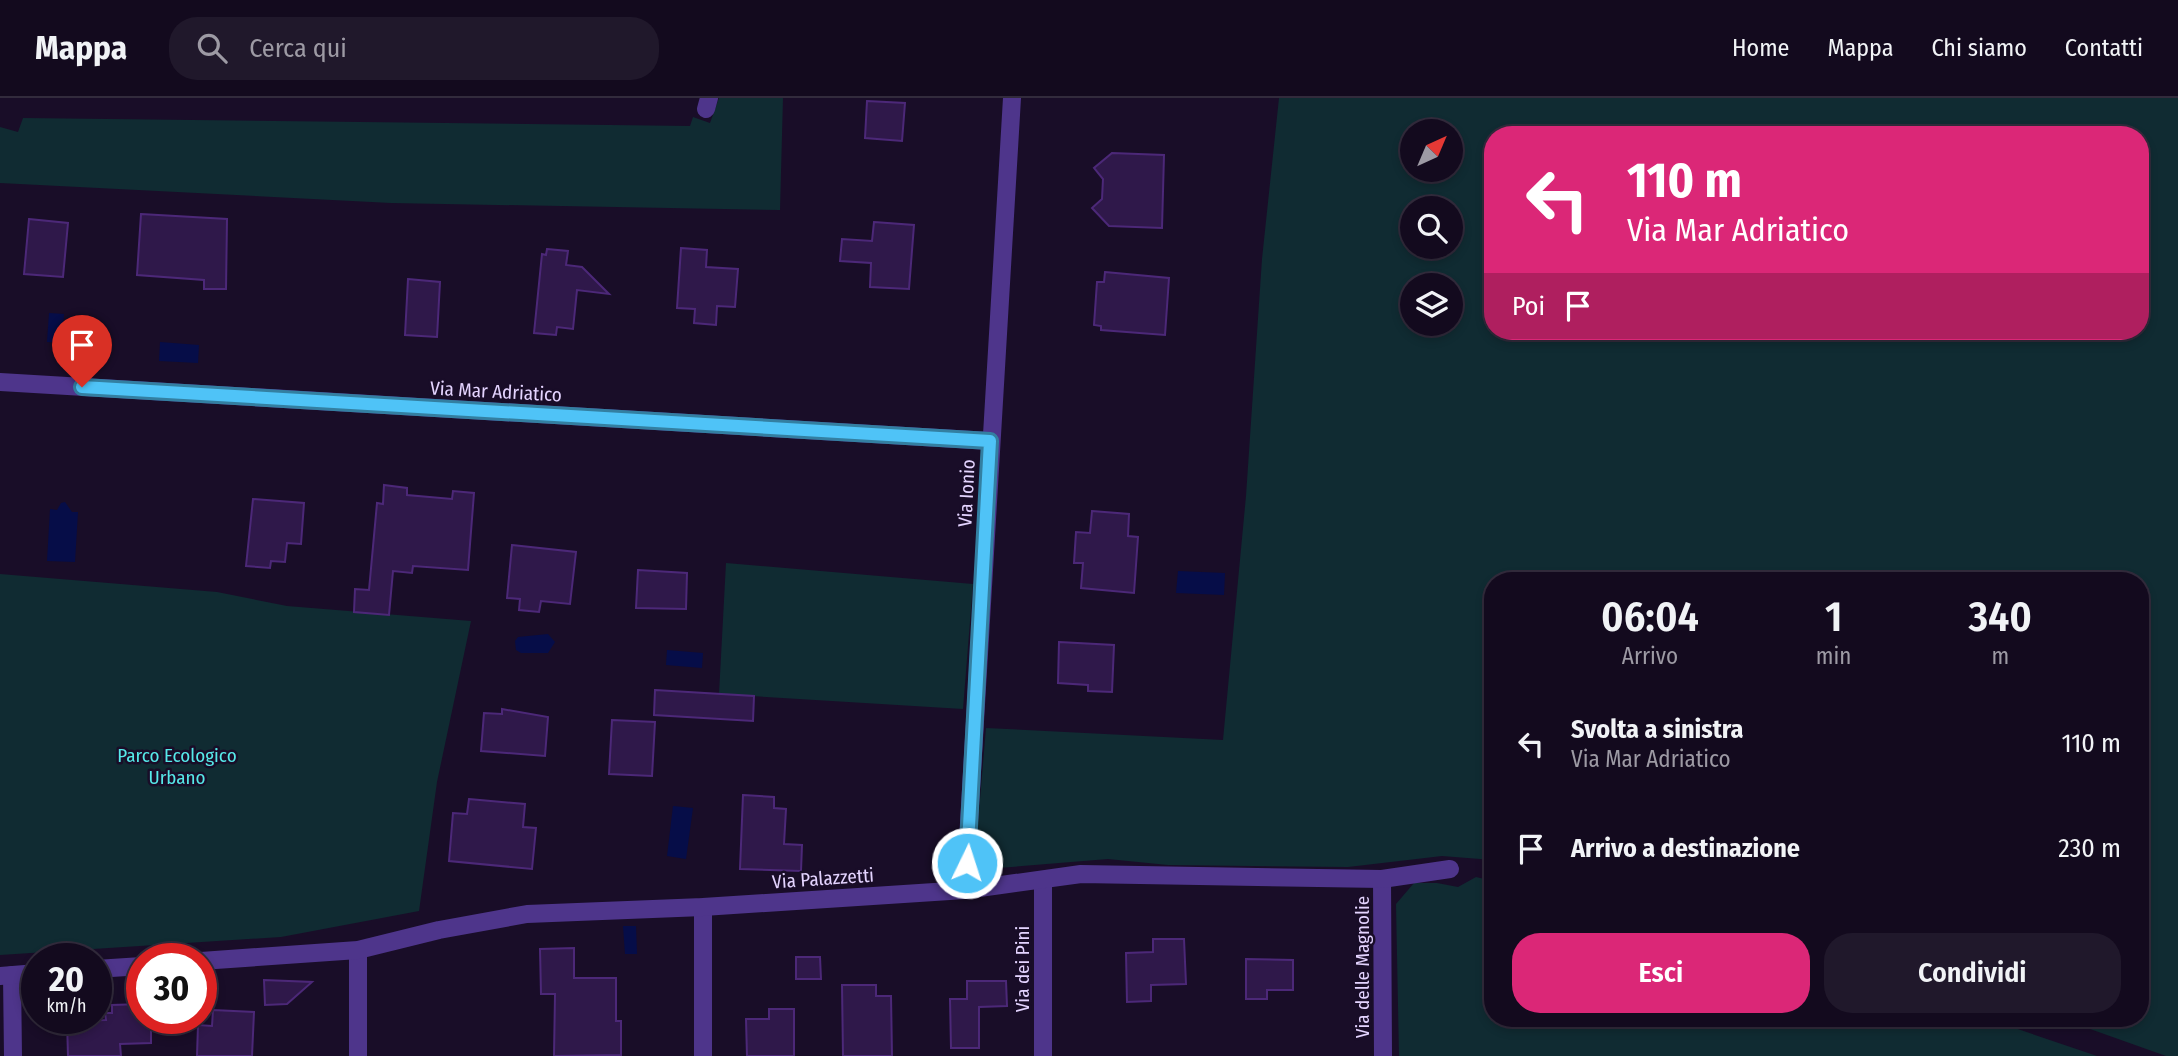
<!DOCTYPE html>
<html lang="it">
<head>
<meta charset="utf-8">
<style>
	:root { --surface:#130a1e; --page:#20182b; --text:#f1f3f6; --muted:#9d9aa4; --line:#322b3c; --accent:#db2777 }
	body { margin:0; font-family:"Fira Sans Condensed",sans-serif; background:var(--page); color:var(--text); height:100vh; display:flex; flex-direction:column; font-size:26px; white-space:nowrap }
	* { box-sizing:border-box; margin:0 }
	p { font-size:23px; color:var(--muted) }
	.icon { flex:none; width:38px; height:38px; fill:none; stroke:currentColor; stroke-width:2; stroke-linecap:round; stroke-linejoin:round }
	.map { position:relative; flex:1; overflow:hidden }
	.panel { position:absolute; left:1484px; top:474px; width:665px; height:455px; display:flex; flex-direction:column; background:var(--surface); border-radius:28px; box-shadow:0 4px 10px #0003,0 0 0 2px var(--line) }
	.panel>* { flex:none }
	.guide { position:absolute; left:1484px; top:28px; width:665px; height:214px; border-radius:28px; box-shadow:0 4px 10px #0003,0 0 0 2px var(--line); background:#db2777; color:#fff; overflow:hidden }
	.needle { width:46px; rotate:44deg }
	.controls { position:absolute; left:1400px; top:21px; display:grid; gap:14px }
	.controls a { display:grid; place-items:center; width:63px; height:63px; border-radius:50%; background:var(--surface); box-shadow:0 4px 10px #0003,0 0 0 2px var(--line); font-size:35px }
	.speed { position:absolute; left:21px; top:845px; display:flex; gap:14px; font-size:35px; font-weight:700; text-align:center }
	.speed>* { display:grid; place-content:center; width:91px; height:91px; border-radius:50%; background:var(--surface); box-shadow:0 4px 10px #0003,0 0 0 2px var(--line); line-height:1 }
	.speed small { font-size:18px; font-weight:400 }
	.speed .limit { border:10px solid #d22; background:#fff; color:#111 }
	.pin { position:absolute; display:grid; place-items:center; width:60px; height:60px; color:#fff; margin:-72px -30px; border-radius:50% 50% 50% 0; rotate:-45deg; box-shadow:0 0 7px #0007 }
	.pin .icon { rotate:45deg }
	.me { position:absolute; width:77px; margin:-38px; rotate:4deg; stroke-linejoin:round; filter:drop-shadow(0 0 5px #0008) }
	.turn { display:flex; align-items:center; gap:24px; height:147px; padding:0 28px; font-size:32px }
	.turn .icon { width:91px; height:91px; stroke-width:2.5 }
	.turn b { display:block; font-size:49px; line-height:60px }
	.then { display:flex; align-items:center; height:66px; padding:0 28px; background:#0003; gap:14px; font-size:26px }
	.eta { display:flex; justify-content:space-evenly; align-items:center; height:119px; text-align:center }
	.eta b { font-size:42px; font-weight:600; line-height:49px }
	.action { display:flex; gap:14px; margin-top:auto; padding:14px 28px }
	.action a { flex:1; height:80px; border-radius:28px; background:var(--accent); color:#fff; font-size:28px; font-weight:600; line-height:80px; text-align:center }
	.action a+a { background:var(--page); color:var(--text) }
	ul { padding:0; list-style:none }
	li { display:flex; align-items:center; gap:21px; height:105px; padding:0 28px }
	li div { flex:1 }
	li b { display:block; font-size:26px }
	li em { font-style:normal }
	header { display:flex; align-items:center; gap:42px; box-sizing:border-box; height:98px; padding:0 35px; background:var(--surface); border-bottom:2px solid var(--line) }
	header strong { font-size:33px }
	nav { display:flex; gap:38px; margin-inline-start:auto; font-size:24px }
	.search { width:490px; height:63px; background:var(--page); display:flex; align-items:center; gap:18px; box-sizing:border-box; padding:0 24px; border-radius:28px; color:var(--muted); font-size:26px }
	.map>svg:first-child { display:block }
</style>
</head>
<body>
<header>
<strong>Mappa</strong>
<div class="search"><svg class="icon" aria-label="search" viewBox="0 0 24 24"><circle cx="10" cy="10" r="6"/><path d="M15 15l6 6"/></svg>Cerca qui</div>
<nav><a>Home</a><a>Mappa</a><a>Chi siamo</a><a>Contatti</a></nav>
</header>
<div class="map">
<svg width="2178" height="958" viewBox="0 0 2178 958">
	<rect width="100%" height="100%" fill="#190d28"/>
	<g fill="#102b32" fill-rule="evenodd">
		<polygon points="719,0 783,0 780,112 391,105 0,85 0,29 18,34 23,20 690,28 693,19 710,25"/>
		<path d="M1279,0h899v958h-12l-104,-37 78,-1v-437h-647v279l-51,-4 -94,11 -180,-2 -60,-6 -134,11 12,-142 237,12 23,-244 16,-237zM1412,33h39v39h-39zM1493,37h647v196h-647zM1412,110h39v39h-39zM1412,187h39v39h-39z"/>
		<polygon points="726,465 973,486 963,611 719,596"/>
		<polygon points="0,476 217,494 287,508 471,523 437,684 419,813 281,839 0,857"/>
		<polygon points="1476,779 1493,783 1493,920 1988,921 2097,958 1399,958 1396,806 1414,785 1437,785 1458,789"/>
	</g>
	<g fill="#060d48">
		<polygon points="49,215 64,216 62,245 47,244"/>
		<polygon points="160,244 199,247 198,265 159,263"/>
		<polygon points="65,404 72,414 78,414 75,464 47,463 50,411 57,412 61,405"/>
		<polygon points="1178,473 1225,475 1224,497 1176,495"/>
		<polygon points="548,536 555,544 548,555 521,555 516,552 515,543 518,539"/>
		<polygon points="667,552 703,555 702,570 666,567"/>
		<polygon points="673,708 693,710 686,761 667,758"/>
		<polygon points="623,828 636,828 637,856 625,856"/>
	</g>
	<g fill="#2f184a" stroke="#4c2878" stroke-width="2">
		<polygon points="867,3 905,5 902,43 865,40"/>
		<polygon points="1112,55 1164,57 1162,130 1109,128 1092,110 1102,101 1103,81 1094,70"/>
		<polygon points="141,116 227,121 226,191 204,191 204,182 137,177"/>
		<polygon points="29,121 68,125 63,179 24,176"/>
		<polygon points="874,124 914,127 909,191 870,189 871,165 840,163 842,141 872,143"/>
		<polygon points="681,150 707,152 706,169 738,171 735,209 717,208 716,227 694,225 695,211 677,210"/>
		<polygon points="547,151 568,153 566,167 582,169 609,196 577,192 573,231 557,229 556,237 534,235 542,156 546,157"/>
		<polygon points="1105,174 1169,180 1165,237 1101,232 1101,228 1094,227 1097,184 1104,184"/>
		<polygon points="408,181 440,184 437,239 405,237"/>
		<polygon points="384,387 407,390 407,397 452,401 453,393 474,395 468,472 413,468 412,475 393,473 389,517 354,514 355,491 369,492 377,405 383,406"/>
		<polygon points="253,401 304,405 301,446 287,445 285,464 271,463 270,470 246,468"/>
		<polygon points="1092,413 1129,416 1128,438 1138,439 1134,495 1081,490 1083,465 1074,465 1076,434 1090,435"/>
		<polygon points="512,447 576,454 570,506 541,503 539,514 519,512 520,501 507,500"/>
		<polygon points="638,472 687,475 686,511 636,510"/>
		<polygon points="1059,544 1114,547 1112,594 1088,593 1088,587 1058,585"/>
		<polygon points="655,592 754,598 753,623 654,617"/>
		<polygon points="502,611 548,619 545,658 481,653 484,615 502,616"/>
		<polygon points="612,622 655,624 652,678 609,676"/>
		<polygon points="743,697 774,699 774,710 786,711 784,746 802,747 801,773 740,771"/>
		<polygon points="469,701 525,706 523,729 536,730 532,771 449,763 453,715 467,716"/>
		<polygon points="1153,841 1184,841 1186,886 1151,887 1151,903 1127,904 1126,855 1153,854"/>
		<polygon points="574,850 574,880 616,880 616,923 621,923 621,957 554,958 555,896 541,896 540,851"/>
		<polygon points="796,859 820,859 821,881 796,881"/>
		<polygon points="1246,861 1293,862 1293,892 1267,892 1267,901 1246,901"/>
		<polygon points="264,882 312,884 287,906 265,907"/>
		<polygon points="967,883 1006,883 1007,908 979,909 979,950 951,950 950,901 967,901"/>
		<polygon points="842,887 876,887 876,898 891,898 892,958 843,958"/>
		<polygon points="142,906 142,920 151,920 151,945 120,946 121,958 68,958 67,923 106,922 105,915 112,915 112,907"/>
		<polygon points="769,911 794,911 794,958 747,958 746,921 769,921"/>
		<polygon points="213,912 254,914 252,958 197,958 198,927 212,928"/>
	</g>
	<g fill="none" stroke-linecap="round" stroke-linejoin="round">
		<g stroke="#4e358b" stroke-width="18">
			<polyline points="706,11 709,0"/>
			<polyline points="0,284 990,343"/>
			<polyline points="1382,781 1383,958"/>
			<polyline points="1043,784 1043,958"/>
			<polyline points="965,792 1012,0"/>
			<polyline points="703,809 703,958"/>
			<polyline points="358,852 358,958"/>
			<polyline points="201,863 358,852 439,832 527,816 703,809 965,792 1081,776 1382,781 1450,771"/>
			<polyline points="96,871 142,868"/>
			<polyline points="12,877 13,958"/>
			<polyline points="0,878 37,875"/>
		</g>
	</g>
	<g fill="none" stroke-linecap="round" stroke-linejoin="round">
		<g stroke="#337fa1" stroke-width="18">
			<polyline id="route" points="82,289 990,343 967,765"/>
		</g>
		<use href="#route" stroke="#4fc3f7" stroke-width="12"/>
	</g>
	<g text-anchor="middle" stroke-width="5" stroke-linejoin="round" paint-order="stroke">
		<g font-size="19" fill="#e4d4ff" stroke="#190d28">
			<text transform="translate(496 293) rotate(3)" y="7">Via Mar Adriatico</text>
			<text transform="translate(966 395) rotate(-87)" y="7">Via Ionio</text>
			<text transform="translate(823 780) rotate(-4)" y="7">Via Palazzetti</text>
			<text transform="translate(1362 869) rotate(-90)" y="7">Via delle Magnolie</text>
			<text transform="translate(1022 871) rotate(-90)" y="7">Via dei Pini</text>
		</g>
		<g font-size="19" fill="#56e9e9" stroke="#190d28">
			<text x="177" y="664">Parco Ecologico<tspan x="177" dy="22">Urbano</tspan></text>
		</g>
	</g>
</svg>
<div class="controls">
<a><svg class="needle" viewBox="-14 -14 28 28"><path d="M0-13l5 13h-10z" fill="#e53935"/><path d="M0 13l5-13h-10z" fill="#9d9aa4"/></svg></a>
<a><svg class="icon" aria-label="search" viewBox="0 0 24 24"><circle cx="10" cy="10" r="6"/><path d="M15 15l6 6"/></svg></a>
<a><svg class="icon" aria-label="layers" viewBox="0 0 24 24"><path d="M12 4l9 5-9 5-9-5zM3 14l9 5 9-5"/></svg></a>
</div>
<div class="speed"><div>20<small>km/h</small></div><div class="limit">30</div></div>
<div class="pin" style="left:82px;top:289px;background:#d93025"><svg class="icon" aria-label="arrive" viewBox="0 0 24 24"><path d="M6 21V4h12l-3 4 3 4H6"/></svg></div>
<svg class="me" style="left:967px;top:765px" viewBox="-20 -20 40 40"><circle r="17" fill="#4fc3f7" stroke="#fff" stroke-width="3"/><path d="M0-11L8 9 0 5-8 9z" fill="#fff"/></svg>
<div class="guide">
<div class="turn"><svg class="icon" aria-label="left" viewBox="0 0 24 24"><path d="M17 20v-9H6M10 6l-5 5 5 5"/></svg><div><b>110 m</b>Via Mar Adriatico</div></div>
<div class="then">Poi<svg class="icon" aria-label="arrive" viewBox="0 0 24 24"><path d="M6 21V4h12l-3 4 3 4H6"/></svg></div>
</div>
<section class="panel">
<div class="eta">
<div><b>06:04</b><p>Arrivo</p></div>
<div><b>1</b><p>min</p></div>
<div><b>340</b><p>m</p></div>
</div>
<ul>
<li><svg class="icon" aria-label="left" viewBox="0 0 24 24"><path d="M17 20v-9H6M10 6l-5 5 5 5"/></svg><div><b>Svolta a sinistra</b><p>Via Mar Adriatico</p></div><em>110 m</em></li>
<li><svg class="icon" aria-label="arrive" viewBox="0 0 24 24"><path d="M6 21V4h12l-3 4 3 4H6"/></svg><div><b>Arrivo a destinazione</b></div><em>230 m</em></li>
</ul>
<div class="action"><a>Esci</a><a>Condividi</a></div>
</section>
</div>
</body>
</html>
